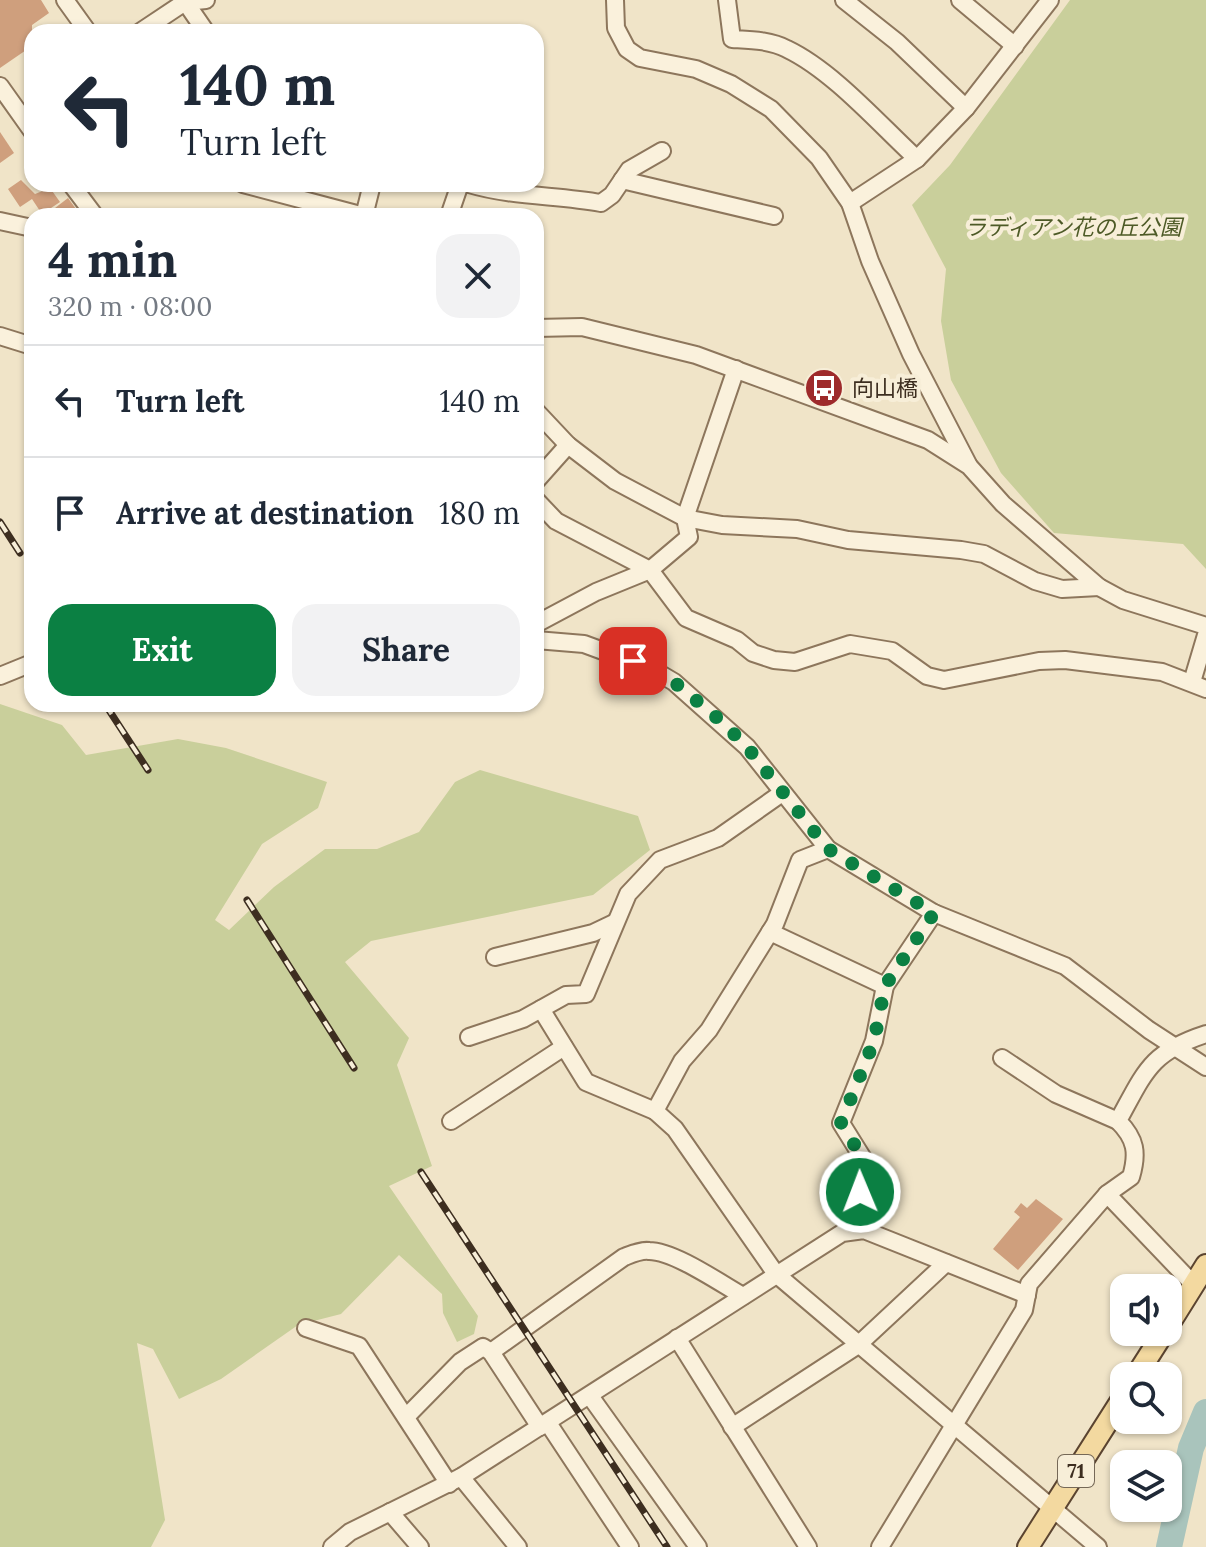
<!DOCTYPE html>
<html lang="en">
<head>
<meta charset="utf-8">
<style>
	:root { --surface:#fff; --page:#f2f2f3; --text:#1f2937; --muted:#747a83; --line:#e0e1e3; --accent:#0b8043 }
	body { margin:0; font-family:Lora,"Noto Sans JP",serif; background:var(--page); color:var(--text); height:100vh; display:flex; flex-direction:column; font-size:30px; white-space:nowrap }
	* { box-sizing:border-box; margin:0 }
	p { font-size:26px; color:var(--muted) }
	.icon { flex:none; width:44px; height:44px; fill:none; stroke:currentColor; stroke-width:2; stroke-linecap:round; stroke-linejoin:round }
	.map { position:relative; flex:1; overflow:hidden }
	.side { position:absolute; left:24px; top:208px; width:520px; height:504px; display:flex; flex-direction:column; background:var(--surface); border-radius:24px; box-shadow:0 2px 6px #0004 }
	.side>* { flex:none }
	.top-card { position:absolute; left:24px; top:24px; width:520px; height:168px; border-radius:24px; box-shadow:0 2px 6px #0004; background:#fff; color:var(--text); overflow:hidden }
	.tools { position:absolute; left:1110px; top:1274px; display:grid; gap:16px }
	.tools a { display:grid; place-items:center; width:72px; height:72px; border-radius:16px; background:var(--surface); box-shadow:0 2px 6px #0004; font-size:40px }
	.pin { position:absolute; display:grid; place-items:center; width:68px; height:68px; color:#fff; margin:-34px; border-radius:16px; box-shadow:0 4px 12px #0006 }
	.me { position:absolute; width:88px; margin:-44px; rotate:359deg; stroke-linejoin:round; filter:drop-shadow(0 0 6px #0008) }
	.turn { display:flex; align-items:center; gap:28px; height:168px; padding:0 24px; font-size:36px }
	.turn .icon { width:104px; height:104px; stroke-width:2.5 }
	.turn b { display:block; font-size:56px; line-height:68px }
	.round { display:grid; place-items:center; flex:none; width:84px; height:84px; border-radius:24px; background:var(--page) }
	.headline { display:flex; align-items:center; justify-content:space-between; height:136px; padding:0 24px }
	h1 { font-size:48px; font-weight:700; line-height:60px }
	.action { display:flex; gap:16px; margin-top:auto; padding:16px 24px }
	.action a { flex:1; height:92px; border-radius:24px; background:var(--accent); color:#fff; font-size:32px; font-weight:700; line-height:92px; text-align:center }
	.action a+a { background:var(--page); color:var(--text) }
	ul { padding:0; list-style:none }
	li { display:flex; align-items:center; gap:24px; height:112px; padding:0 24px; border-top:2px solid var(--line) }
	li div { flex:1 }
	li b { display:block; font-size:30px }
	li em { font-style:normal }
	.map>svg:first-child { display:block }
</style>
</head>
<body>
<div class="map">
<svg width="1206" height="1547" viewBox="0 0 1206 1547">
	<rect width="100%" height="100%" fill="#f0e4c8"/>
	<g fill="#c9cf9b">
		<polygon points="1070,0 1206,0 1206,569 1183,544 1054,533 1001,473 951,380 941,321 946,269 912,205 950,165"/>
		<polygon points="0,704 62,725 86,755 178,739 226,748 327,782 318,808 262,844 215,920 229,930 274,887 325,849 377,849 419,832 455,782 480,770 638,816 650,850 593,895 371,941 345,962 409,1038 397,1065 432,1166 389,1186 478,1316 474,1334 457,1342 443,1313 442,1294 399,1255 341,1314 298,1325 221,1379 179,1399 153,1349 137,1343 165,1520 151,1547 0,1547"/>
	</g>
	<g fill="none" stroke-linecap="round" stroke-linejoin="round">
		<polyline stroke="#a9c4bc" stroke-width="26" points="1169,1547 1191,1448 1206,1412"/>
	</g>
	<g fill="#cf9f7d">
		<polygon points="0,0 41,0 49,13 32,25 32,46 0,68"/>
		<polygon points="0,132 14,153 0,163"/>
		<polygon points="21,180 35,194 50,188 60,202 42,214 32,199 20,207 8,189"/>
		<polygon points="68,198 76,209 61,216 55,208"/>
		<polygon points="1036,1199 1063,1219 1018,1270 993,1249 1020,1217 1014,1212 1021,1203 1027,1208"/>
	</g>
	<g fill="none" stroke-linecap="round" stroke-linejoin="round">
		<g stroke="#8d765c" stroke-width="20">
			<g id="minor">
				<polyline points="65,0 88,32"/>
				<polyline points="184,0 206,32"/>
				<polyline points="615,0 616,28 627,49 640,58 696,69 731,84 771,109 819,158 850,203 870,261 911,354 968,464"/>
				<path d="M727,0l5,39c18,1 38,1 55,10 46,22 92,75 130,110"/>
				<polyline points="844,0 897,42 966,108"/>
				<polyline points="960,0 1015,46"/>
				<polyline points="140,32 185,2 206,0"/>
				<polyline points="0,86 32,131"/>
				<polyline points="622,180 774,216"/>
				<polyline points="71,184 95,216"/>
				<polyline points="243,184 364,216"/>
				<path d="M469,184c44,13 87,11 132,19l11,-8 17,-25 33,-19"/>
				<polyline points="850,203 917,159 966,108 1050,0"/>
				<polyline points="364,216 372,184"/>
				<polyline points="449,216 460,184"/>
				<polyline points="0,221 32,228"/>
				<polyline points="536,328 582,327 696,355 928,440 969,466 1003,504 1099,587 1123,600 1206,626"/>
				<polyline points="0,336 32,346"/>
				<polyline points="536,411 568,445 615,481 685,518 722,525 797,529 848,540 961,550 984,554 1035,581 1062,589 1099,587"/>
				<polyline points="536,481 568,445"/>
				<polyline points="536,500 556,521 650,570 686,618 737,640 753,653 774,660 795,662 850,644 892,651 927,676 944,680 1039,661 1065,660 1162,672 1206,689"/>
				<polyline points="536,624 596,592 650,570 689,537 685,518 736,369"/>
				<polyline points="536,640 584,644 652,669 674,682 747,747 828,849 934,913 1065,966 1149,1030 1206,1067"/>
				<polyline points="0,676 32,663"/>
				<polyline points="1192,682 1206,635"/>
				<polyline points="828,849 800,860 775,924 709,1030 682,1061 655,1111 675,1129 776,1274 1098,1547"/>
				<polyline points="770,932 885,986"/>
				<polyline points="495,957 593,933 614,923"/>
				<polyline points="541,1009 586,1082 655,1111"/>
				<polyline points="469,1037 523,1019 566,995 586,994 628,894 660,860 718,838 782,793"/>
				<polyline points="1002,1058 1056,1094 1118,1121"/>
				<polyline points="451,1121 564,1047"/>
				<path d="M1107,1194l24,-17c7,-24 5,-38 -13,-56 27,-49 32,-69 88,-87"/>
				<polyline points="864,1230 860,1192 866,1175 864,1160 841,1123 874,1041 885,986 934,913"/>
				<polyline points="306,1328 359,1346 449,1484"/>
				<polyline points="677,1338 808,1547"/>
				<path d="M491,1352l133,-95c8,-3 17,-7 25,-6 25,0 71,32 94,45"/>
				<polyline points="590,1396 698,1547"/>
				<polyline points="406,1417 460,1362 483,1347 491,1352 540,1427"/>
				<polyline points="548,1423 630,1547"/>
				<polyline points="732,1427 858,1345 946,1263"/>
				<polyline points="461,1477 518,1547"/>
				<polyline points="390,1512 420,1547"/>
				<polyline points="332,1547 350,1532 461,1477 842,1233 864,1230 1027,1295"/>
				<polyline points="880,1547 1024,1310 1029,1284 1107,1194 1194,1285"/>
			</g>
		</g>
		<g stroke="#5b4430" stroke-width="24">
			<g id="major">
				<polyline points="1168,1326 1206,1265"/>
				<polyline points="1136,1376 1164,1332"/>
				<polyline points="1028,1547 1124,1396"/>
			</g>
		</g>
		<use href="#minor" stroke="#faf1dc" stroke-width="16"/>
		<use href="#major" stroke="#f3d9a0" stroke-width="20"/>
		<g stroke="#3d2e20" stroke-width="7">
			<g id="rail">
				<polyline points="0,522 20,553"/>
				<polyline points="105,704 148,770"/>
				<polyline points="247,900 354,1068"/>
				<polyline points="421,1172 667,1547"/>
			</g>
		</g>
		<use href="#rail" stroke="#f7eed8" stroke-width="4" stroke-dasharray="12" stroke-linecap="butt"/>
	</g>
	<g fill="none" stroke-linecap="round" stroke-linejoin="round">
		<path stroke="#0b8043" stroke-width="14" stroke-dasharray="0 25.2" d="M633,661l41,21 47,39 26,26 81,102 106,64 -49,73 -11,55 -33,82c15,25 29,40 19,69"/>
	</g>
	<defs>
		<g id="bus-disc" transform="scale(2)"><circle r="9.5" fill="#9e2a2b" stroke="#f7eed8"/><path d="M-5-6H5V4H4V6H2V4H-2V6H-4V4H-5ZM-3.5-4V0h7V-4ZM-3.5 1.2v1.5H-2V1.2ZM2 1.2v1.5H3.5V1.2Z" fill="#fff"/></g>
	</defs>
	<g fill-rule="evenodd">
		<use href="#bus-disc" x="824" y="388"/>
	</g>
	<g text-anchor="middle" stroke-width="8" stroke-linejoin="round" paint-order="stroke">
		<rect fill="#f7eed8" stroke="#756857" stroke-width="2" x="1058" y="1455" width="36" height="32" rx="6"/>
		<g font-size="20" font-weight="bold" fill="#3d2e20">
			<text x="1076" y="1478">71</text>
		</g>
		<g font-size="22" font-style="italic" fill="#4d5a26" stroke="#f7eed8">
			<text x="1073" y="235">ラディアン花の丘公園</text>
		</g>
		<g font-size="22" fill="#3d2e20" stroke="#f7eed8" text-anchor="start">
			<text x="852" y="396">向山橋</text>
		</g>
	</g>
</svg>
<div class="tools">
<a><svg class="icon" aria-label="sound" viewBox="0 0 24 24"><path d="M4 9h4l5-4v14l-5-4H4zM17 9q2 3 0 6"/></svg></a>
<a><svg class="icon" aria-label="search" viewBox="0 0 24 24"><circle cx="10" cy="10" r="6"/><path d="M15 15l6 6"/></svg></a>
<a><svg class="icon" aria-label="layers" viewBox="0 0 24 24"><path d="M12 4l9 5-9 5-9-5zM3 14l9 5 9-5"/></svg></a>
</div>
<div class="pin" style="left:633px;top:661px;background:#d93025"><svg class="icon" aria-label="arrive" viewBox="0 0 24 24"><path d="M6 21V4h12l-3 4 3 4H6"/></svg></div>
<svg class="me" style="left:860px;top:1192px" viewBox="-20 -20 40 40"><circle r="17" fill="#0b8043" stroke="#fff" stroke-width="3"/><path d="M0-11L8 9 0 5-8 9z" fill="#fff"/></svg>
<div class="top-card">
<div class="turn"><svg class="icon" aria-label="left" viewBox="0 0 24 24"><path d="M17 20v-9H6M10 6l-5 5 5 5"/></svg><div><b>140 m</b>Turn left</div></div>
</div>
<section class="side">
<div class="headline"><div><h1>4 min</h1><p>320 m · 08:00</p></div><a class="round"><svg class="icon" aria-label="close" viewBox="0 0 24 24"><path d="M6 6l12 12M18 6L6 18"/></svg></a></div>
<ul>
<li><svg class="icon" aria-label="left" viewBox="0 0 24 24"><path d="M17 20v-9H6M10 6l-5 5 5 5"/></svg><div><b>Turn left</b></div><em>140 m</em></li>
<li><svg class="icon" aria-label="arrive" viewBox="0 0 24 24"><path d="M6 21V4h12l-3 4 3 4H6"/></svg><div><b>Arrive at destination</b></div><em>180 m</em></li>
</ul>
<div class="action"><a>Exit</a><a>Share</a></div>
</section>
</div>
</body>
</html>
